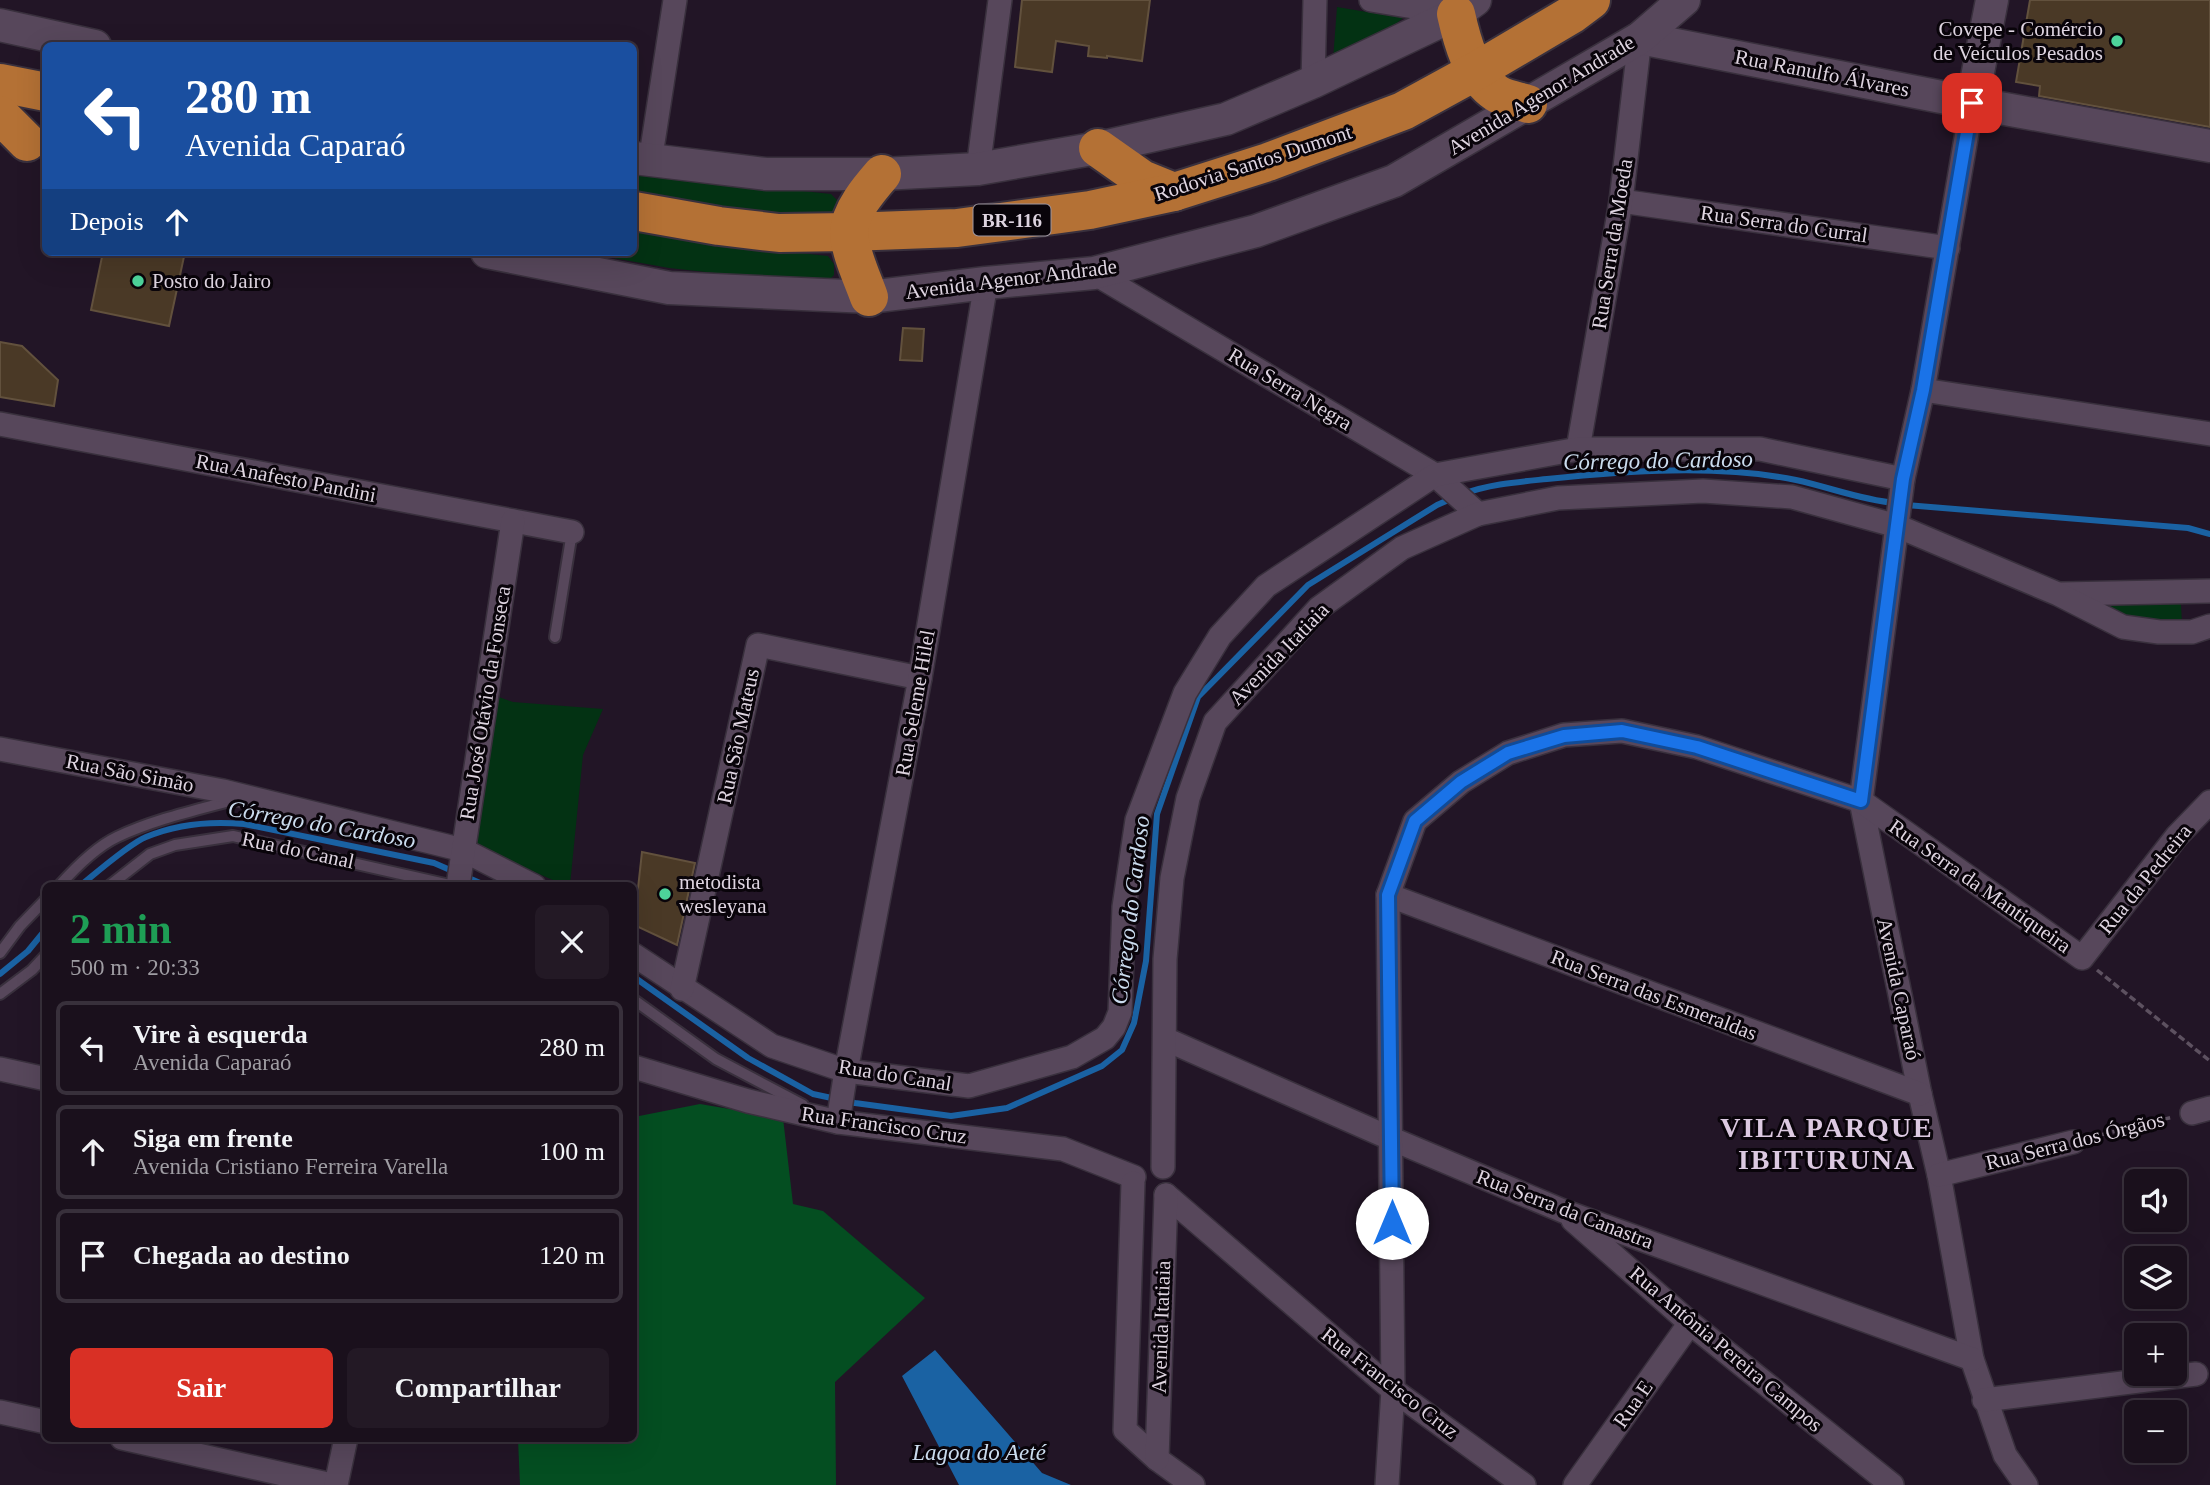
<!DOCTYPE html>
<html lang="pt">
<head>
<meta charset="utf-8">
<style>
	:root { --surface:#1a101c; --page:#231925; --text:#f1f3f6; --muted:#9f9da3; --line:#38303b; --accent:#d93025 }
	body { margin:0; font-family:Georgia,serif; background:var(--page); color:var(--text); height:100vh; display:flex; flex-direction:column; font-size:26px; white-space:nowrap }
	* { box-sizing:border-box; margin:0 }
	p { font-size:23px; color:var(--muted) }
	.icon { flex:none; width:38px; height:38px; fill:none; stroke:currentColor; stroke-width:2; stroke-linecap:round; stroke-linejoin:round }
	.map { position:relative; flex:1; overflow:hidden }
	.side { position:absolute; left:42px; top:882px; width:595px; height:560px; display:flex; flex-direction:column; background:var(--surface); border-radius:10px; box-shadow:0 7px 28px #0002,0 0 0 2px var(--line) }
	.side>* { flex:none }
	.top-card { position:absolute; left:42px; top:42px; width:595px; height:214px; border-radius:10px; box-shadow:0 7px 28px #0002,0 0 0 2px var(--line); background:#1a4fa0; color:#fff; overflow:hidden }
	.fabs { position:absolute; left:2124px; top:1169px; display:grid; gap:14px }
	.fabs a { display:grid; place-items:center; width:63px; height:63px; border-radius:10px; background:var(--surface); box-shadow:0 7px 28px #0002,0 0 0 2px var(--line); font-size:35px }
	.pin { position:absolute; display:grid; place-items:center; width:60px; height:60px; color:#fff; margin:-30px; border-radius:14px; box-shadow:0 4px 10px #0006 }
	.me { position:absolute; width:77px; margin:-38px; rotate:0deg; stroke-linejoin:round; filter:drop-shadow(0 0 5px #0008) }
	.turn { display:flex; align-items:center; gap:24px; height:147px; padding:0 28px; font-size:32px }
	.turn .icon { width:91px; height:91px; stroke-width:2.5 }
	.turn b { display:block; font-size:49px; line-height:60px }
	.then { display:flex; align-items:center; height:66px; padding:0 28px; background:#0003; gap:14px; font-size:26px }
	.round { display:grid; place-items:center; flex:none; width:74px; height:74px; border-radius:10px; background:var(--page) }
	.summary { display:flex; align-items:center; justify-content:space-between; height:119px; padding:0 28px }
	h1 { font-size:42px; font-weight:700; line-height:52px; color:#1e9e55 }
	.cta { display:flex; gap:14px; margin-top:auto; padding:14px 28px }
	.cta a { flex:1; height:80px; border-radius:10px; background:var(--accent); color:#fff; font-size:28px; font-weight:700; line-height:80px; text-align:center }
	.cta a+a { background:var(--page); color:var(--text) }
	ul { padding:0; list-style:none }
	li { display:flex; align-items:center; gap:21px; height:94px; margin:0 14px 10px; padding:0 14px; border:4px solid var(--line); border-radius:10px }
	li div { flex:1 }
	li b { display:block; font-size:26px }
	li em { font-style:normal }
	.map>svg:first-child { display:block }
</style>
</head>
<body>
<div class="map">
<svg width="2210" height="1485" viewBox="0 0 2210 1485">
	<rect width="100%" height="100%" fill="#221526"/>
	<g fill="#033213">
		<polygon points="1337,7 1403,18 1385,33 1333,60"/>
		<polygon points="634,170 669,177 831,194 838,201 841,215 833,221 634,197"/>
		<polygon points="634,231 695,242 828,256 834,264 834,275 827,282 809,283 669,268 580,252 634,252"/>
		<polygon points="2177,596 2181,605 2182,624 2127,622 2085,599"/>
		<polygon points="493,695 513,702 603,709 583,755 570,885 564,885 469,843"/>
	</g>
	<polygon fill="#044e21" points="700,1104 783,1118 793,1204 823,1211 925,1298 835,1382 836,1485 520,1485 518,1439 634,1438 634,1117"/>
	<polygon fill="#1a62a3" points="935,1350 1042,1473 1071,1485 959,1485 902,1376"/>
	<g fill="none" stroke-linecap="round" stroke-linejoin="round">
		<g stroke="#1a62a3" stroke-width="6">
			<path d="M1463,494c27,-10 55,-12 84,-15 79,-8 170,-15 249,1 33,7 65,20 99,23"/>
			<polyline points="1906,505 2188,528 2210,534"/>
			<path d="M80,886c16,-13 49,-42 66,-49 31,-13 65,-16 98,-13l190,39 53,23"/>
			<polyline points="0,974 28,951 46,929"/>
			<polyline points="634,977 748,1058 813,1094 855,1103 951,1116 1007,1108 1102,1066 1122,1050 1134,1023 1146,961 1157,814 1198,697 1308,585 1437,505 1453,498"/>
		</g>
	</g>
	<g fill="#4a3926" stroke="#62513d" stroke-width="2">
		<polygon points="1022,0 1150,0 1142,61 1107,56 1107,58 1088,56 1089,46 1056,41 1052,72 1015,67"/>
		<polygon points="2030,0 2210,0 2210,127 2039,96 2040,86 2016,82"/>
		<polygon points="103,252 185,252 169,326 91,310"/>
		<polygon points="903,328 924,329 922,361 900,360"/>
		<polygon points="0,342 22,346 58,380 54,406 0,397"/>
		<polygon points="642,852 695,863 677,945 634,925"/>
	</g>
	<g fill="none" stroke-linecap="round" stroke-linejoin="round">
		<g stroke="#39303d" stroke-width="14">
			<g id="lane">
				<polyline points="555,637 572,532"/>
				<path d="M59,886c16,-18 37,-39 58,-49 38,-18 80,-27 120,-38"/>
				<polyline points="109,886 150,854 175,845 233,836 454,886"/>
				<polyline points="0,953 20,926 46,899"/>
				<polyline points="0,994 32,970 46,955"/>
				<polyline points="634,1000 716,1059 803,1105"/>
			</g>
		</g>
		<g stroke="#39303d" stroke-width="26">
			<g id="street">
				<polyline points="1371,0 1456,14"/>
				<polyline points="1313,82 1315,0"/>
				<polyline points="1972,103 1923,390 1903,479 1861,801 1920,1094 1939,1175 1972,1359 2005,1455 2026,1485"/>
				<polyline points="650,162 675,0"/>
				<polyline points="978,169 1000,0"/>
				<polyline points="1621,201 1948,248"/>
				<polyline points="1094,273 1435,475 1478,514"/>
				<polyline points="1923,390 2210,434"/>
				<polyline points="0,424 572,532"/>
				<polyline points="1578,449 1621,201 1640,38"/>
				<polyline points="2062,594 2210,591"/>
				<polyline points="0,749 223,791 463,850 534,886"/>
				<polyline points="458,886 513,521"/>
				<polyline points="1388,895 1920,1094"/>
				<polyline points="634,955 772,1046 846,1071 969,1086 1072,1057 1105,1038 1114,1027 1120,1012 1124,907 1137,820 1185,693 1220,636 1266,586 1435,475 1578,449 1760,449 1903,479"/>
				<polyline points="682,989 758,645 920,678"/>
				<polyline points="1165,1039 1392,1139 1563,1211 1972,1359"/>
				<polyline points="634,1067 748,1101 838,1122 1063,1149 1134,1177"/>
				<polyline points="0,1069 46,1079"/>
				<polyline points="2192,1113 2210,1108"/>
				<polyline points="838,1122 846,1071 920,678 986,283"/>
				<polyline points="1163,1167 1165,959 1172,878 1188,798 1215,722 1319,608 1402,548 1478,514 1558,498 1703,491 1792,497 1897,526 2058,594 2123,627 2159,632 2192,632 2210,626"/>
				<polyline points="1939,1175 2073,1142"/>
				<polyline points="1133,1183 1125,1430 1157,1459 1193,1485"/>
				<polyline points="1166,1195 1393,1390 1524,1485"/>
				<polyline points="1573,1220 1690,1323 1892,1485"/>
				<polyline points="1984,1400 2196,1374"/>
				<polyline points="0,1412 46,1422"/>
				<polyline points="122,1438 332,1485"/>
				<polyline points="1157,1459 1166,1195"/>
				<polyline points="336,1485 346,1438"/>
				<polyline points="1387,1485 1393,1390 1388,895 1415,821 1461,782 1508,753 1564,735 1622,731 1697,747 1861,801 2082,958 2177,836 2210,802"/>
				<polyline points="1575,1485 1690,1323"/>
			</g>
		</g>
		<g stroke="#39303d" stroke-width="35">
			<g id="secondary">
				<polyline points="0,25 95,46"/>
				<polyline points="1640,38 1972,103 2210,146"/>
				<polyline points="1972,103 1992,0"/>
				<polyline points="634,158 766,174 882,174 978,169 1098,148 1226,119 1313,82 1456,14 1475,0"/>
				<polyline points="487,252 669,288 869,297 986,283 1094,273 1256,231 1394,181 1640,38 1684,0"/>
			</g>
		</g>
		<g stroke="#39303d" stroke-width="42">
			<g id="highway">
				<path d="M1456,14c6,27 15,62 40,79 8,6 23,8 32,11"/>
				<polyline points="0,83 46,92"/>
				<polyline points="0,115 27,142"/>
				<polyline points="1098,148 1142,179 1174,192"/>
				<polyline points="634,211 719,226 779,233 849,232 957,228 1090,210 1174,192 1268,162 1403,111 1476,71 1571,15 1591,0"/>
				<path d="M869,297c-6,-17 -20,-47 -20,-65 1,-21 20,-43 33,-58"/>
			</g>
		</g>
		<g stroke="#5d5160" stroke-width="3.5" stroke-dasharray="7 3.5" stroke-linecap="butt">
			<polyline points="2097,970 2210,1061"/>
			<polyline points="2092,1137 2173,1117"/>
		</g>
		<use href="#lane" stroke="#57475b" stroke-width="10"/>
		<use href="#street" stroke="#57475b" stroke-width="23"/>
		<use href="#secondary" stroke="#57475b" stroke-width="32"/>
		<use href="#highway" stroke="#b47135" stroke-width="38"/>
	</g>
	<g fill="none" stroke-linecap="round" stroke-linejoin="round">
		<g stroke="#114b97" stroke-width="18">
			<polyline id="route" points="1392,1223 1388,895 1415,821 1461,782 1508,753 1564,736 1622,731 1697,747 1861,801 1903,479 1923,390 1972,103"/>
		</g>
		<use href="#route" stroke="#1a73e8" stroke-width="12"/>
	</g>
	<g fill="#4dd39a" stroke="#09040a" stroke-width="2.5">
		<circle cx="2117" cy="41" r="7"/>
		<circle cx="138" cy="281" r="7"/>
		<circle cx="665" cy="894" r="7"/>
	</g>
	<g text-anchor="middle" stroke-width="6" stroke-linejoin="round" paint-order="stroke">
		<rect fill="#09040a" stroke="#9e96a0" stroke-width="2" x="973.5" y="204.5" width="77" height="31" rx="5"/>
		<g font-size="19" font-weight="bold" fill="#ded4e0">
			<text x="1012" y="227">BR-116</text>
		</g>
		<g font-size="21" fill="#ded4e0" stroke="#09040a" text-anchor="start">
			<text x="2103" y="36" text-anchor="end">Covepe - Comércio<tspan x="2103" dy="24">de Veículos Pesados</tspan></text>
			<text x="152" y="288">Posto do Jairo</text>
			<text x="679" y="889">metodista<tspan x="679" dy="24">wesleyana</tspan></text>
		</g>
		<g font-size="21" fill="#ded4e0" stroke="#09040a">
			<text transform="translate(1822 73) rotate(11)" y="7">Rua Ranulfo Álvares</text>
			<text transform="translate(1541 95) rotate(-31)" y="7">Avenida Agenor Andrade</text>
			<text transform="translate(1253 163) rotate(-18)" y="7">Rodovia Santos Dumont</text>
			<text transform="translate(1784 224) rotate(8)" y="7">Rua Serra do Curral</text>
			<text transform="translate(1612 244) rotate(-81)" y="7">Rua Serra da Moeda</text>
			<text transform="translate(1011 279) rotate(-7)" y="7">Avenida Agenor Andrade</text>
			<text transform="translate(1290 389) rotate(31)" y="7">Rua Serra Negra</text>
			<text transform="translate(286 478) rotate(11)" y="7">Rua Anafesto Pandini</text>
			<text transform="translate(1279 654) rotate(-46)" y="7">Avenida Itatiaia</text>
			<text transform="translate(485 703) rotate(-81)" y="7">Rua José Otávio da Fonseca</text>
			<text transform="translate(915 703) rotate(-80)" y="7">Rua Seleme Hilel</text>
			<text transform="translate(738 736) rotate(-78)" y="7">Rua São Mateus</text>
			<text transform="translate(130 773) rotate(11)" y="7">Rua São Simão</text>
			<text transform="translate(298 850) rotate(12)" y="7">Rua do Canal</text>
			<text transform="translate(2145 879) rotate(-51)" y="7">Rua da Pedreira</text>
			<text transform="translate(1980 886) rotate(35)" y="7">Rua Serra da Mantiqueira</text>
			<text transform="translate(1899 989) rotate(78)" y="7">Avenida Caparaó</text>
			<text transform="translate(1654 995) rotate(21)" y="7">Rua Serra das Esmeraldas</text>
			<text transform="translate(895 1075) rotate(9)" y="7">Rua do Canal</text>
			<text transform="translate(884 1125) rotate(8)" y="7">Rua Francisco Cruz</text>
			<text transform="translate(2075 1141) rotate(-14)" y="7">Rua Serra dos Órgãos</text>
			<text transform="translate(1565 1209) rotate(21)" y="7">Rua Serra da Canastra</text>
			<text transform="translate(1161 1327) rotate(-88)" y="7">Avenida Itatiaia</text>
			<text transform="translate(1726 1349) rotate(40)" y="7">Rua Antônia Pereira Campos</text>
			<text transform="translate(1390 1383) rotate(38)" y="7">Rua Francisco Cruz</text>
			<text transform="translate(1633 1404) rotate(-55)" y="7">Rua E</text>
		</g>
		<g font-size="23" font-style="italic" fill="#cbdcee" stroke="#09040a">
			<text transform="translate(1658 460) rotate(-1)" y="8">Córrego do Cardoso</text>
			<text transform="translate(322 824) rotate(10)" y="8">Córrego do Cardoso</text>
			<text transform="translate(1130 910) rotate(-83)" y="8">Córrego do Cardoso</text>
			<text x="979" y="1460">Lagoa do Aeté</text>
		</g>
		<g font-size="28" font-weight="bold" letter-spacing="2" fill="#dcc9e1" stroke="#09040a">
			<text x="1827" y="1137">VILA PARQUE<tspan x="1827" dy="32">IBITURUNA</tspan></text>
		</g>
	</g>
</svg>
<div class="fabs">
<a><svg class="icon" aria-label="sound" viewBox="0 0 24 24"><path d="M4 9h4l5-4v14l-5-4H4zM17 9q2 3 0 6"/></svg></a>
<a><svg class="icon" aria-label="layers" viewBox="0 0 24 24"><path d="M12 4l9 5-9 5-9-5zM3 14l9 5 9-5"/></svg></a>
<a>+</a>
<a>−</a>
</div>
<div class="pin" style="left:1972px;top:103px;background:#d93025"><svg class="icon" aria-label="arrive" viewBox="0 0 24 24"><path d="M6 21V4h12l-3 4 3 4H6"/></svg></div>
<svg class="me" style="left:1392px;top:1223px" viewBox="-20 -20 40 40"><circle r="19" fill="#fff"/><path d="M0-13L10 11 0 6-10 11z" fill="#1a73e8"/></svg>
<div class="top-card">
<div class="turn"><svg class="icon" aria-label="left" viewBox="0 0 24 24"><path d="M17 20v-9H6M10 6l-5 5 5 5"/></svg><div><b>280 m</b>Avenida Caparaó</div></div>
<div class="then">Depois<svg class="icon" aria-label="ahead" viewBox="0 0 24 24"><path d="M12 20V5M6 11l6-6 6 6"/></svg></div>
</div>
<section class="side">
<div class="summary"><div><h1>2 min</h1><p>500 m · 20:33</p></div><a class="round"><svg class="icon" aria-label="close" viewBox="0 0 24 24"><path d="M6 6l12 12M18 6L6 18"/></svg></a></div>
<ul>
<li><svg class="icon" aria-label="left" viewBox="0 0 24 24"><path d="M17 20v-9H6M10 6l-5 5 5 5"/></svg><div><b>Vire à esquerda</b><p>Avenida Caparaó</p></div><em>280 m</em></li>
<li><svg class="icon" aria-label="ahead" viewBox="0 0 24 24"><path d="M12 20V5M6 11l6-6 6 6"/></svg><div><b>Siga em frente</b><p>Avenida Cristiano Ferreira Varella</p></div><em>100 m</em></li>
<li><svg class="icon" aria-label="arrive" viewBox="0 0 24 24"><path d="M6 21V4h12l-3 4 3 4H6"/></svg><div><b>Chegada ao destino</b></div><em>120 m</em></li>
</ul>
<div class="cta"><a>Sair</a><a>Compartilhar</a></div>
</section>
</div>
</body>
</html>
